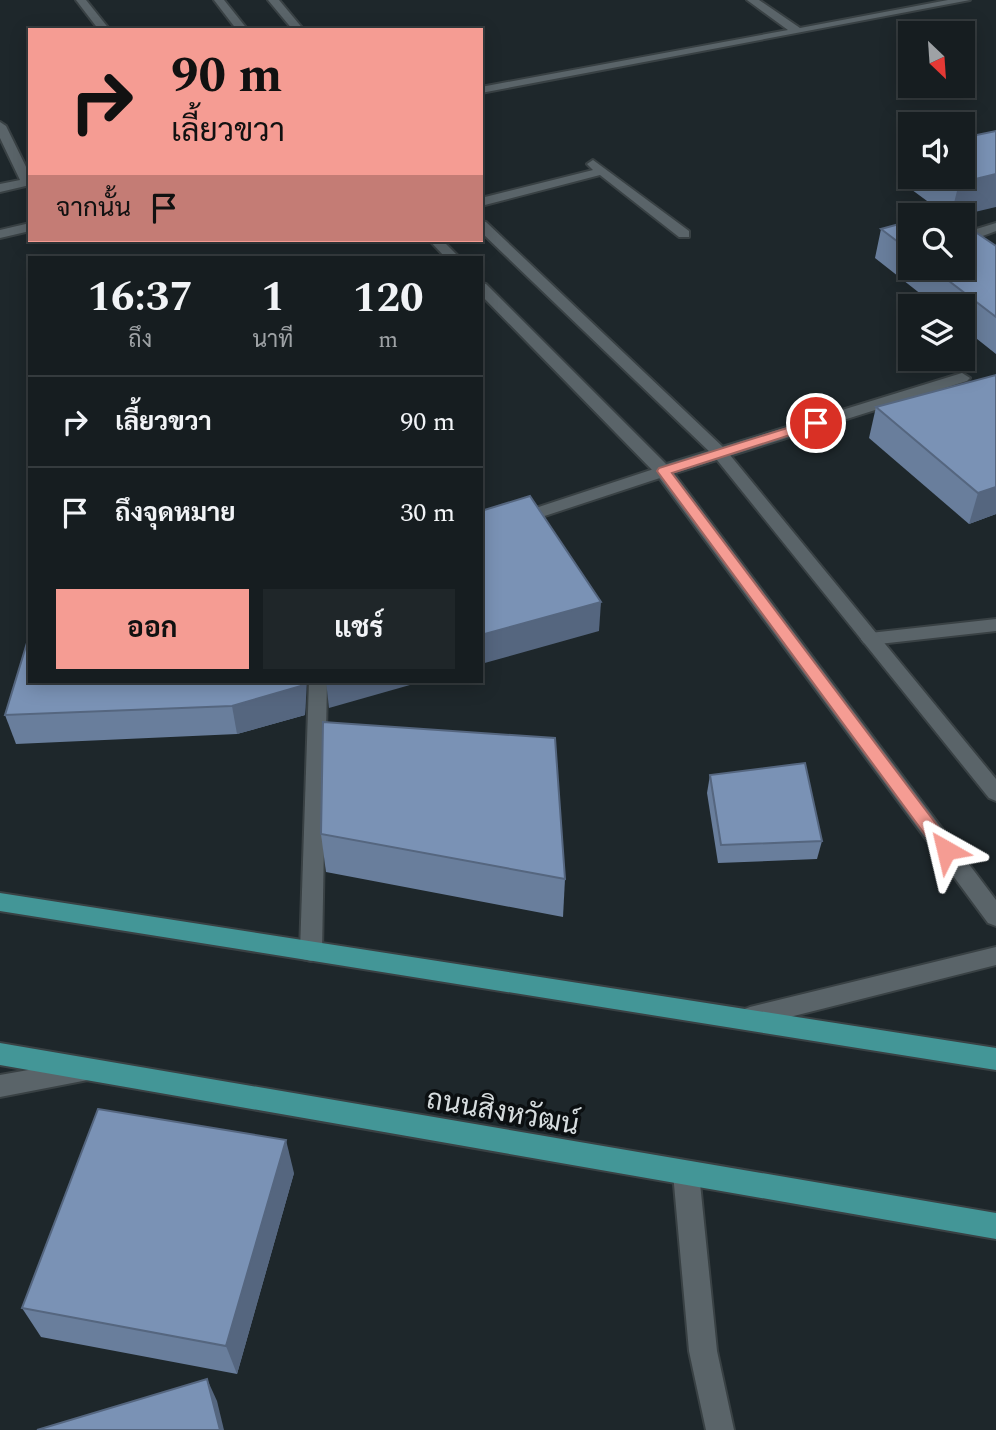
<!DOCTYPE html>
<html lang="th">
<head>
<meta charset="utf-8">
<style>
	:root { --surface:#161d20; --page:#1f2629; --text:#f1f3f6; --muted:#9ea2a5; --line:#353b3e; --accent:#f59c93 }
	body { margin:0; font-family:Spectral,Sarabun,serif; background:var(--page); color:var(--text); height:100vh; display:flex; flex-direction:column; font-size:26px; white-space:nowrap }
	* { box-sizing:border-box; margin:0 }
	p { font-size:23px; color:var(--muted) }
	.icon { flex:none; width:38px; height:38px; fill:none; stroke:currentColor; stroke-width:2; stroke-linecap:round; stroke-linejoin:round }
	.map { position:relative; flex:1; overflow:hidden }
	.panel { position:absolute; left:28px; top:256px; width:455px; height:427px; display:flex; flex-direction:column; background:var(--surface); border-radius:0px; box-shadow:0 4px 18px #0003,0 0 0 2px var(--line) }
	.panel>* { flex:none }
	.banner { position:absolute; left:28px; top:28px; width:455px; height:214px; border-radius:0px; box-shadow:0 4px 18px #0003,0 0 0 2px var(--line); background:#f59c93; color:#111; overflow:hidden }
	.needle { width:46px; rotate:155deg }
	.controls { position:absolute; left:898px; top:21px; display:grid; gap:14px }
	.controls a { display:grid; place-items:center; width:77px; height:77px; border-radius:0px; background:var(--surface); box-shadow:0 4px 18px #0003,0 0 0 2px var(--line); font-size:35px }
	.pin { position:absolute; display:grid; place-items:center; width:60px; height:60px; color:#fff; margin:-30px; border:4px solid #fff; border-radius:50%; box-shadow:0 2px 7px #0007 }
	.me { position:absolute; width:77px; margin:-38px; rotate:323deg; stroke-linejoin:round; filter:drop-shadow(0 0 5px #0008) }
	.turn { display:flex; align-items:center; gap:24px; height:147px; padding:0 28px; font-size:32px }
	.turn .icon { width:91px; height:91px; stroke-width:2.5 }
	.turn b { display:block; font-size:49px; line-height:60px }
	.then { display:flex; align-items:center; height:66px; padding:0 28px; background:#0003; gap:14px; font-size:26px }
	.eta { display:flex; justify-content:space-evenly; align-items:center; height:119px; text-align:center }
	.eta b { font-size:42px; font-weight:700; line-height:49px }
	.primary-button { display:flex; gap:14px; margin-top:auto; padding:14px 28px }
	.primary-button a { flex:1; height:80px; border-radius:0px; background:var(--accent); color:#111; font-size:28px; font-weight:700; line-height:80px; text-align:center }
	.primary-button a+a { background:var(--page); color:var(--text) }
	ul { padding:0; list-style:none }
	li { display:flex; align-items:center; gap:21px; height:91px; padding:0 28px; border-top:2px solid var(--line) }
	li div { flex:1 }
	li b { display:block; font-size:26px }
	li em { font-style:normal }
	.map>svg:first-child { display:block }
</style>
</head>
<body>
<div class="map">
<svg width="996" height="1430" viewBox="0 0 996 1430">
	<rect width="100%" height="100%" fill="#1e272b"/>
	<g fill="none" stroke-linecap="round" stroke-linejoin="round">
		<g stroke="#394144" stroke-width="4">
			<g id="service">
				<polygon points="747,0 759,0 800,28 948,0 970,0 481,93 481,87 788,30"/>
				<polygon points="593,160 689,231 689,237 679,237 600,175 481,206 481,198 593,170 587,164"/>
				<polygon points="962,373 970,378 967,381 669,475 657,475 655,471 657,467"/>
				<polygon points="996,619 996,631 870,645 864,643 861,639 864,635 870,633"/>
			</g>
		</g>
		<g stroke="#394144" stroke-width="4">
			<g id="minor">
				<polygon points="76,0 86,0 110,30 99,30"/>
				<polygon points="0,122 6,126 30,175 30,185 0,192 0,184 20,180 0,138"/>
				<polygon points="30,223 30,231 0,238 0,230"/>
				<polygon points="996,223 996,231 980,237 996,252 996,263 991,262 966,238 970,231"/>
				<polygon points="663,466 671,471 669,475 481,537 481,526"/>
				<polygon points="309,681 327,681 322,952 319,959 311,961 303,959 300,952"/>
				<polygon points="686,1161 695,1165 699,1173 717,1351 734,1430 706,1430 689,1351 673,1173 677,1165"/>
			</g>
		</g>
		<g stroke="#394144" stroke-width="4">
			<g id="tertiary">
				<polygon points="214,0 224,0 248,30 237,30"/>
				<polygon points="268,0 279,0 304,30 293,30"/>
				<polygon points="481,221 486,222 725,449 996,779 996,801 989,798 713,455 481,232"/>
				<polygon points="429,240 442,240 459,257 445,257"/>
				<polygon points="481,283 486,284 669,467 996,900 996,926 988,923 657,475 481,295"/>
				<polygon points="996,947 996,965 750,1027 742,1024 738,1017 742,1010 750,1007"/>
				<polygon points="85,1060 93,1063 97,1071 93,1079 0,1097 0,1075"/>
			</g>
		</g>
		<g stroke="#394144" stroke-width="4">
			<g id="primary">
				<polygon points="0,893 996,1048 996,1070 0,911"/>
				<polygon points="0,1043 996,1213 996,1239 0,1065"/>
			</g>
		</g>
		<use href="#service" fill="#5a6469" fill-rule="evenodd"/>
		<use href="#minor" fill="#5a6469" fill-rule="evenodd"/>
		<use href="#tertiary" fill="#5a6469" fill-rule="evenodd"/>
		<use href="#primary" fill="#439697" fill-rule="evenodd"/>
	</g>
	<g fill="#697e9c">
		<polygon points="910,158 910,177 962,177 962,215 930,215 942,212 904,184"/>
		<polygon points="910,221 910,268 962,268 996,246 996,354 962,327 962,306 936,306 875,258 881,229"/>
		<polygon points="996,375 996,514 969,524 869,438 876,407"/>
		<polygon points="306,681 305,715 237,734 16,744 5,715"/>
		<polygon points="710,775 822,841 817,859 718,863 707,793"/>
		<polygon points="321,834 565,879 563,917 326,872"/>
		<polygon points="294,1173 237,1374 41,1337 22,1308"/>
	</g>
	<g fill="#55667f">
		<polygon points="996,174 996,207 962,215 951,215 959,183"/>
		<polygon points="996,487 996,514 969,524 978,493"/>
		<polygon points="601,602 599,631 481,664 481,635"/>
		<polygon points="301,681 307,681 305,715 237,734 232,706"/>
		<polygon points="326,681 424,681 329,708"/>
		<polygon points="286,1140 294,1173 237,1374 226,1346"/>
		<polygon points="207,1379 217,1401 224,1430 220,1430"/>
	</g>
	<g fill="#7a92b5" stroke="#55667f" stroke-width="2">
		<polygon points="996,131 996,174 959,183 951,177 962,177 962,138"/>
		<polygon points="946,211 952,215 930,215"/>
		<polygon points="910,221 910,251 881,229"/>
		<polygon points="962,223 996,246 996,317 932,268 962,268"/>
		<polygon points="996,375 996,487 978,493 876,407"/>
		<polygon points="530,496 601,602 481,635 481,511"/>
		<polygon points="30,633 30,681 301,681 301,686 232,706 5,715"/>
		<polygon points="323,722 555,738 565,879 321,834"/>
		<polygon points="805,763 822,841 721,845 710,775"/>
		<polygon points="98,1109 286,1140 226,1346 22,1308"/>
		<polygon points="207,1379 220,1430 37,1430"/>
	</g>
	<polygon fill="#f59c93" stroke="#9f6560" stroke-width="2" points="816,419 822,423 821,425 672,473 952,845 955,850 952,855 940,855 657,471 659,468"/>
	<g text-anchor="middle" stroke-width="7" stroke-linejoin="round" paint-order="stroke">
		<g font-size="28" fill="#d6dcde" stroke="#0b0f11">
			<text transform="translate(503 1111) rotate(10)" y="10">ถนนสิงหวัฒน์</text>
		</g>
	</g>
</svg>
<div class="controls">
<a><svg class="needle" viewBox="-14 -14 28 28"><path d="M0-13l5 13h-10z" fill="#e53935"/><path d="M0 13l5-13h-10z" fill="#9ea2a5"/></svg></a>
<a><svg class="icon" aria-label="sound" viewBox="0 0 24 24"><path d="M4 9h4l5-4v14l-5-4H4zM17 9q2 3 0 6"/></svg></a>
<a><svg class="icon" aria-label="search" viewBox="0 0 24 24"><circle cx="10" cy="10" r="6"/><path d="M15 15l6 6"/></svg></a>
<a><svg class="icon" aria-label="layers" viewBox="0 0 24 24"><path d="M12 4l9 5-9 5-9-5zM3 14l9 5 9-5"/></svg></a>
</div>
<div class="pin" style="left:816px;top:423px;background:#d93025"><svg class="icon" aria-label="arrive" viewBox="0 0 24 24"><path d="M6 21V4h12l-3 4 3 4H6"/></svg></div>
<svg class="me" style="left:946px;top:850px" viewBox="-20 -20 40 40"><path d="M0-17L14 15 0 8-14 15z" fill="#f59c93" stroke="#fff" stroke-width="4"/></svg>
<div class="banner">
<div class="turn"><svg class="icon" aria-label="right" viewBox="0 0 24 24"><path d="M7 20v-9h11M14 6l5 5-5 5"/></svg><div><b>90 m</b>เลี้ยวขวา</div></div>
<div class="then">จากนั้น<svg class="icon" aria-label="arrive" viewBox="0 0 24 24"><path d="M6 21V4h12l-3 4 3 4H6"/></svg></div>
</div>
<section class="panel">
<div class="eta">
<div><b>16:37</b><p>ถึง</p></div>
<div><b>1</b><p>นาที</p></div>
<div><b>120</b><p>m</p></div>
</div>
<ul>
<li><svg class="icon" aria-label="right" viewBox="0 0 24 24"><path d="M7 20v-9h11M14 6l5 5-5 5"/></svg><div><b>เลี้ยวขวา</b></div><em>90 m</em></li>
<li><svg class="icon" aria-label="arrive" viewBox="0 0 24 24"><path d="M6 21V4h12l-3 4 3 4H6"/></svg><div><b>ถึงจุดหมาย</b></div><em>30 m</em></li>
</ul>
<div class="primary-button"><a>ออก</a><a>แชร์</a></div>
</section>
</div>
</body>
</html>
